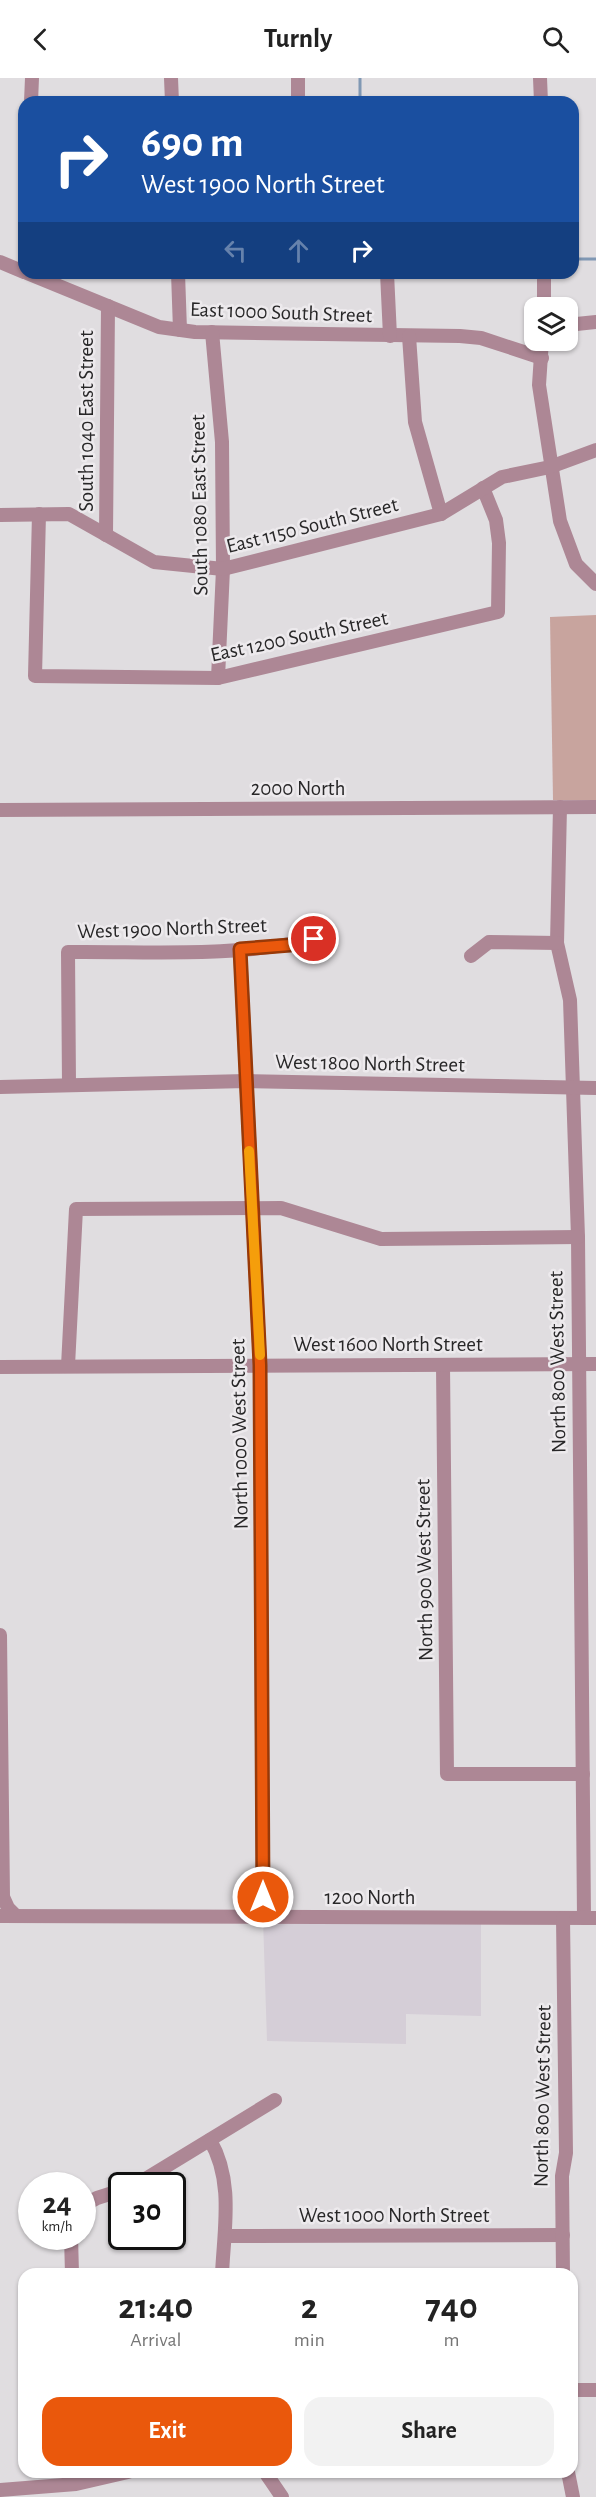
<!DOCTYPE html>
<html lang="en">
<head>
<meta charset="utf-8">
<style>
	:root { --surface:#fff; --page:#f2f2f2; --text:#222; --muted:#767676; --accent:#ea580c }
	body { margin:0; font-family:"Alegreya Sans",sans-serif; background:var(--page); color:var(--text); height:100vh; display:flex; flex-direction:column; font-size:22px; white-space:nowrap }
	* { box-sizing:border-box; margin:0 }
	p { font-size:20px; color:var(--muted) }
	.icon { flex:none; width:33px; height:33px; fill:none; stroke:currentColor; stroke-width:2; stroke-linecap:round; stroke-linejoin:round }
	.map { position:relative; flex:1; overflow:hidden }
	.sheet { position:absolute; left:18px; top:2190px; width:560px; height:210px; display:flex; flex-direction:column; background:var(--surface); border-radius:18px; box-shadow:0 2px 4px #0004 }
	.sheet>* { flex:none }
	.hud { position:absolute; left:18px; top:18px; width:561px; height:183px; border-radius:18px; box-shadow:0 2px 4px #0004; background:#1a4fa0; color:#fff; overflow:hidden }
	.controls { position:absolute; left:524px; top:219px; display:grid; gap:12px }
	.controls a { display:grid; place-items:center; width:54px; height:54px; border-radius:12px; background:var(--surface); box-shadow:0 2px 4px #0004; font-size:30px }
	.speed { position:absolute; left:18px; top:2094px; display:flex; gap:12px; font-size:30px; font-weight:700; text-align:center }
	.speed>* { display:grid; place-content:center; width:78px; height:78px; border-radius:50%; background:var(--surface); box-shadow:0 2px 4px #0004; line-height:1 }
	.speed small { font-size:15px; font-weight:400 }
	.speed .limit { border:3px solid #111; border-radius:9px; background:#fff; color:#111 }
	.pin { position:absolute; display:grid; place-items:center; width:51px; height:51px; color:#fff; margin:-26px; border:3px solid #fff; border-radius:50%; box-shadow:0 2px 6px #0007 }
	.me { position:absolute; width:66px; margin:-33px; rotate:0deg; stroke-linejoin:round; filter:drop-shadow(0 0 4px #0008) }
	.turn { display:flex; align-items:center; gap:21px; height:126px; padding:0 24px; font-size:27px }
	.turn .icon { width:78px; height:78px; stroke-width:2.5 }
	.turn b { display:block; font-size:42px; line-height:51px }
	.lanes { display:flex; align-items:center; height:57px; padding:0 24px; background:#0003; justify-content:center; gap:30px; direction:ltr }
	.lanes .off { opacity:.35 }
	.eta { display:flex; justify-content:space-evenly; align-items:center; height:102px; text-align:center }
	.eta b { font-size:36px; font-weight:700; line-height:42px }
	.button { display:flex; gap:12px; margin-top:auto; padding:12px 24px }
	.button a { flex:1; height:69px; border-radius:18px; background:var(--accent); color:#fff; font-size:24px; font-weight:700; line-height:69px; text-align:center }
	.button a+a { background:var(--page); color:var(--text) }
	header { display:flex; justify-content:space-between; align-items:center; height:78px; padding:0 24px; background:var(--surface); font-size:27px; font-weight:700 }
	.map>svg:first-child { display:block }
</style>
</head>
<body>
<header><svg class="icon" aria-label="back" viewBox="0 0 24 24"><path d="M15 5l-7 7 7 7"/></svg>Turnly<svg class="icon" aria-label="search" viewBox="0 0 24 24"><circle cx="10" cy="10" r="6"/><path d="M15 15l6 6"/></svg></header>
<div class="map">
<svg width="596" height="2419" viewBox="0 0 596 2419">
	<rect width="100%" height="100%" fill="#e0dde0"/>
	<polygon fill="#d5ced7" points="481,1840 481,1938 406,1936 406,1966 267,1963 263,1841"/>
	<polygon fill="#c8a49e" points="596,537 596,722 553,722 550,539"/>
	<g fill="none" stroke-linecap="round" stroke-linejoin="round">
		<g stroke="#8098b4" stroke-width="3">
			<polyline points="360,0 360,24"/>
			<polyline points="573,181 596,181"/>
		</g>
		<g stroke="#ad8795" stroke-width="14">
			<polyline points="171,0 172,24"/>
			<polyline points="298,0 298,24"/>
			<polyline points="540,0 541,24"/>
			<polyline points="31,24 32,0"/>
			<polyline points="0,184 24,194"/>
			<polyline points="27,195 159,249 195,254 460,258 481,260 542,280"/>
			<polyline points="178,195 180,252"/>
			<polyline points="387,195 390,258"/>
			<polyline points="544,230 544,195"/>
			<polyline points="567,247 596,244"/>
			<polyline points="212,254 222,364 223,491 218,600"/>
			<polyline points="409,258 415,344 441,436"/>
			<polyline points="542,262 539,307 560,443 576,486 596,506"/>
			<polyline points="39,436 35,598 218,600 498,534 499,465 496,442 483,410"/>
			<polyline points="0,437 69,436 154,484 223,491 441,436 502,399 550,389 596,372"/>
			<polyline points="106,457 108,228"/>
			<polyline points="560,729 557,865 570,922 578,1159 584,1840"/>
			<polyline points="0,732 596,729"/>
			<polyline points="240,871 260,1287 263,1841"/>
			<polyline points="471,878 489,864 557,865"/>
			<path d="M69,1007l-1,-133c80,-1 167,6 246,-13"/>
			<polyline points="0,1009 246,1003 596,1010"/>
			<polyline points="443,1287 447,1696 583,1696"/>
			<polyline points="68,1288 76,1131 281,1130 381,1161 578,1159"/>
			<polyline points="0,1289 596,1286"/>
			<polyline points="0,1557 3,1819 8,1830 16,1838"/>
			<polyline points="0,1838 596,1840"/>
			<path d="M210,2062c24,41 14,89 12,134"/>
			<polyline points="134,2108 275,2022"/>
			<polyline points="82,2128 97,2120 122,2112"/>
			<polyline points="71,2158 72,2196"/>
			<polyline points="225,2158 563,2157"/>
			<polyline points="563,2196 562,2098 566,2075 563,1840"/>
			<polyline points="572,2312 596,2312"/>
			<polyline points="265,2394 282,2419"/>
			<polyline points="568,2394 573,2419"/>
			<polyline points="0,2412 76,2406 128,2394"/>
		</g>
	</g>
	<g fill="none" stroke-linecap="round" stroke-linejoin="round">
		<g stroke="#983908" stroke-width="15">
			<polyline id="route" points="263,1819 260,1287 240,871 290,867 314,861"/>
		</g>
		<use href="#route" stroke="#ea580c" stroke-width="10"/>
		<polyline stroke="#f59e0b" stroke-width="10" points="249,1073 260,1277"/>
	</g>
	<g text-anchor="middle" stroke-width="5" stroke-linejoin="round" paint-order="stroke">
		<g font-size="21" fill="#282728" stroke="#edeaed">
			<text transform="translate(281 234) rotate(2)" y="7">East 1000 South Street</text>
			<text transform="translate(86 343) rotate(-90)" y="7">South 1040 East Street</text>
			<text transform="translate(199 427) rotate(-91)" y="7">South 1080 East Street</text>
			<text transform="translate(312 447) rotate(-14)" y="7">East 1150 South Street</text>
			<text transform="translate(299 558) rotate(-12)" y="7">East 1200 South Street</text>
			<text x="298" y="717">2000 North</text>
			<text transform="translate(172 850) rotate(-2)" y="7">West 1900 North Street</text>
			<text transform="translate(370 985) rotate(1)" y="7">West 1800 North Street</text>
			<text x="388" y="1273">West 1600 North Street</text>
			<text transform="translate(557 1284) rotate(-91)" y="7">North 800 West Street</text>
			<text transform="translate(239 1356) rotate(-91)" y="7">North 1000 West Street</text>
			<text transform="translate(424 1492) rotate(-91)" y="7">North 900 West Street</text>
			<text x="370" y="1826">1200 North</text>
			<text transform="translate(542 2018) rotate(-89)" y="7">North 800 West Street</text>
			<text x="394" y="2144">West 1000 North Street</text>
		</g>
	</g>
</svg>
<div class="controls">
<a><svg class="icon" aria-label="layers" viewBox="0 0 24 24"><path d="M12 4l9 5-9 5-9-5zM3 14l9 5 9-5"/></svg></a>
</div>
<div class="speed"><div>24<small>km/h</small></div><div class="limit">30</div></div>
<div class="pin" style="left:314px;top:861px;background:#d93025"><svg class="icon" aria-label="arrive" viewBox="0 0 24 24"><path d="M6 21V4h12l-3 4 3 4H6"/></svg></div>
<svg class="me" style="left:263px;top:1819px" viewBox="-20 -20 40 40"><circle r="17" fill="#ea580c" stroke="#fff" stroke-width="3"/><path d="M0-11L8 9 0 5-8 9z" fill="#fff"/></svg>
<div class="hud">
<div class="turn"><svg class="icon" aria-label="right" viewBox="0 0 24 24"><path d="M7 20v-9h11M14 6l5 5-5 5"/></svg><div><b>690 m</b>West 1900 North Street</div></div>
<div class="lanes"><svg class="icon off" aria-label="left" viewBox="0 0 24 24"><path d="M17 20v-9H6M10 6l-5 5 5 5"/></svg><svg class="icon off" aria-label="ahead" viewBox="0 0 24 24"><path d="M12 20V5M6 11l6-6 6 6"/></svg><svg class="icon" aria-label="right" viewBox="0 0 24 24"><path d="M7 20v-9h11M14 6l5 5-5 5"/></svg></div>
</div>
<section class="sheet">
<div class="eta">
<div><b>21:40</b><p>Arrival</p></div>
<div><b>2</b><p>min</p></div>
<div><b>740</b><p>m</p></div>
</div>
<div class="button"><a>Exit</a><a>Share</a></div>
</section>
</div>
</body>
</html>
